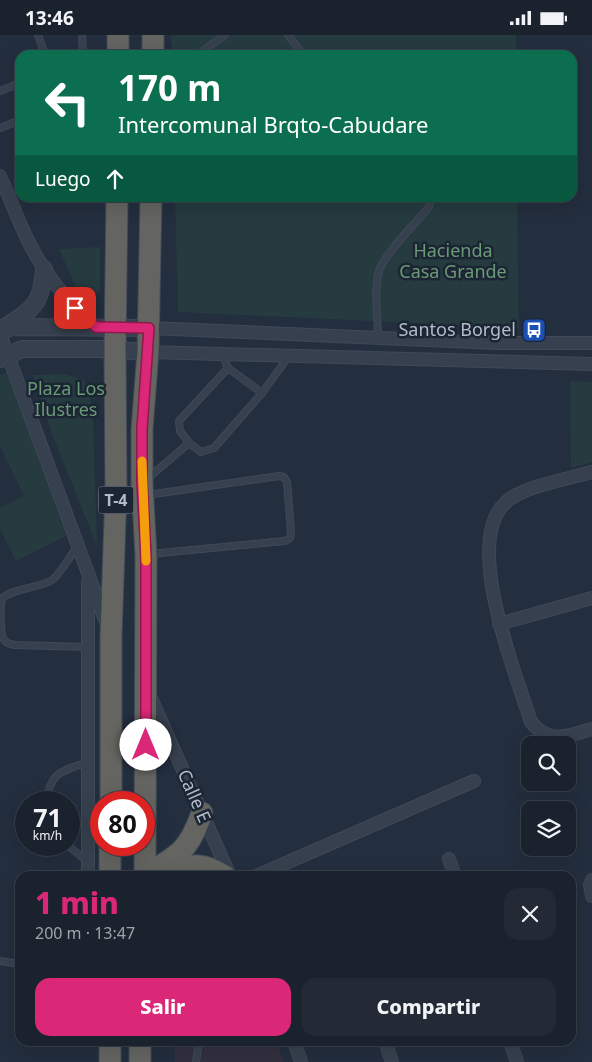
<!DOCTYPE html>
<html lang="es">
<head>
<meta charset="utf-8">
<style>
	:root { --surface:#1a222e; --page:#232a36; --text:#f1f3f6; --muted:#9fa4aa; --line:#383f4a; --accent:#db2777 }
	body { margin:0; font-family:"Noto Sans",sans-serif; background:var(--page); color:var(--text); height:100vh; display:flex; flex-direction:column; font-size:19px; white-space:nowrap }
	* { box-sizing:border-box; margin:0 }
	p { font-size:16px; color:var(--muted) }
	.icon { flex:none; width:28px; height:28px; fill:none; stroke:currentColor; stroke-width:2; stroke-linecap:round; stroke-linejoin:round }
	.map { position:relative; flex:1; overflow:hidden }
	.details { position:absolute; left:15px; top:836px; width:561px; height:175px; display:flex; flex-direction:column; background:var(--surface); border-radius:15px; box-shadow:0 5px 20px #0002,0 0 0 1px var(--line) }
	.details>* { flex:none }
	.top-card { position:absolute; left:15px; top:15px; width:562px; height:152px; border-radius:15px; box-shadow:0 5px 20px #0002,0 0 0 1px var(--line); background:#0b6e4f; color:#fff; overflow:hidden }
	.fabs { position:absolute; left:521px; top:701px; display:grid; gap:10px }
	.fabs a { display:grid; place-items:center; width:55px; height:55px; border-radius:10px; background:var(--surface); box-shadow:0 5px 20px #0002,0 0 0 1px var(--line); font-size:25px }
	.speed { position:absolute; left:15px; top:756px; display:flex; gap:10px; font-size:25px; font-weight:700; text-align:center }
	.speed>* { display:grid; place-content:center; width:65px; height:65px; border-radius:50%; background:var(--surface); box-shadow:0 5px 20px #0002,0 0 0 1px var(--line); line-height:1 }
	.speed small { font-size:12px; font-weight:400 }
	.speed .limit { border:8px solid #d22; background:#fff; color:#111 }
	.pin { position:absolute; display:grid; place-items:center; width:42px; height:42px; color:#fff; margin:-21px; border-radius:10px; box-shadow:0 2px 8px #0006 }
	.me { position:absolute; width:55px; margin:-28px; rotate:0deg; stroke-linejoin:round; filter:drop-shadow(0 0 4px #0008) }
	.turn { display:flex; align-items:center; gap:18px; height:105px; padding:0 20px; font-size:22px }
	.turn .icon { width:65px; height:65px; stroke-width:2.5 }
	.turn b { display:block; font-size:35px; line-height:42px }
	.then { display:flex; align-items:center; height:48px; padding:0 20px; background:#0003; gap:10px; font-size:19px }
	.round { display:grid; place-items:center; flex:none; width:52px; height:52px; border-radius:15px; background:var(--page) }
	.head { display:flex; align-items:center; justify-content:space-between; height:85px; padding:0 20px }
	h1 { font-size:30px; font-weight:800; line-height:38px; color:var(--accent) }
	.cta { display:flex; gap:10px; margin-top:auto; padding:10px 20px }
	.cta a { flex:1; height:58px; border-radius:15px; background:var(--accent); color:#fff; font-size:20px; font-weight:800; line-height:58px; text-align:center }
	.cta a+a { background:var(--page); color:var(--text) }
	.status { display:flex; justify-content:space-between; align-items:center; height:35px; padding:0 25px; background:var(--surface); direction:ltr }
	.status svg { height:14px; fill:currentColor }
	.map>svg:first-child { display:block }
</style>
</head>
<body>
<div class="status"><b>13:46</b><svg viewBox="0 0 49 12"><path d="M0 12V9h3v3zM5 12V6h3v6zM10 12V3h3v9zM15 12V0h3v12zM26 1h20v11H26zM47 4h2v5h-2z"/></svg></div>
<div class="map">
<svg width="592" height="1027" viewBox="0 0 592 1027">
	<rect width="100%" height="100%" fill="#232e3e"/>
	<polygon fill="#322f3f" points="175,1006 276,1006 284,1027 175,1027"/>
	<g fill="#253b3f">
		<polygon points="171,0 516,0 517,20 172,20"/>
		<polygon points="175,163 517,163 519,293 178,277"/>
		<polygon points="100,212 100,256 96,259 88,259 77,255 59,214"/>
		<polygon points="7,337 66,501 16,526 0,494 0,473 24,461 0,411 0,340"/>
		<polygon points="66,339 84,345 89,356 93,383 97,511 52,399 33,340"/>
		<polygon points="570,346 592,347 592,427 571,433"/>
	</g>
	<g fill="none" stroke-linecap="round" stroke-linejoin="round">
		<g stroke="#404957" stroke-width="8">
			<g id="service">
				<polyline points="38,0 45,20"/>
				<polyline points="82,0 83,20"/>
				<polyline points="288,0 304,20"/>
				<polyline points="197,20 225,0"/>
				<polyline points="0,56 20,48"/>
				<polyline points="0,93 20,85"/>
				<path d="M378,302c0,-19 -5,-51 2,-69 9,-19 35,-44 49,-61l2,-10"/>
				<polyline points="228,333 262,358"/>
				<polyline points="189,408 180,396 179,386 228,333 222,320"/>
				<polyline points="147,444 189,408 201,417 214,413 262,358 289,321"/>
				<polyline points="147,460 279,441 284,442 287,447 291,497 290,503 285,506 150,519"/>
				<path d="M77,511c-7,11 -15,26 -25,34 -12,8 -43,9 -50,19 -2,6 -2,36 2,41 3,4 7,4 11,5l73,2"/>
				<path d="M46,768c5,-32 14,-31 42,-41"/>
				<polyline points="67,810 87,826"/>
				<polyline points="0,926 20,929"/>
				<polyline points="196,1027 199,1006"/>
			</g>
		</g>
		<g stroke="#404957" stroke-width="14">
			<g id="minor">
				<path d="M0,141c14,31 25,65 45,94 14,21 32,40 51,57"/>
				<polyline points="149,293 497,308 592,308"/>
				<polyline points="0,299 107,590"/>
				<polyline points="148,317 592,329"/>
				<path d="M592,437c-24,7 -68,14 -86,30 -44,39 10,172 25,220 19,23 36,14 61,7"/>
				<polyline points="88,547 88,841"/>
				<polyline points="499,589 592,563"/>
				<polyline points="150,661 230,841"/>
				<polyline points="449,824 455,841"/>
				<polyline points="256,841 474,746"/>
				<polyline points="592,845 590,850 592,861"/>
				<polyline points="294,1006 301,1027"/>
				<polyline points="385,1006 392,1027"/>
				<polyline points="510,1006 517,1027"/>
			</g>
		</g>
		<g stroke="#404957" stroke-width="18">
			<g id="tertiary">
				<path d="M5,292c28,-18 37,-23 39,-58"/>
				<polyline points="0,296 13,292 149,293"/>
				<polyline points="0,324 22,314 99,314 148,317"/>
			</g>
		</g>
		<g stroke="#424b59" stroke-width="23">
			<g id="trunk">
				<polyline points="118,20 118,0"/>
				<polyline points="153,20 153,0"/>
				<polyline points="111,768 111,601 116,455 115,314 117,162"/>
				<path d="M145,840c34,-20 43,-23 57,-62"/>
				<polyline points="110,841 110,810"/>
				<polyline points="145,841 146,520 142,449 142,394 148,317 151,162"/>
				<path d="M173,841c17,-16 34,-11 52,0"/>
				<polyline points="110,1027 110,1006"/>
				<polyline points="140,1027 140,1006"/>
			</g>
		</g>
		<use href="#service" stroke="#37404e" stroke-width="6"/>
		<use href="#minor" stroke="#37404e" stroke-width="12"/>
		<use href="#tertiary" stroke="#37404e" stroke-width="16"/>
		<use href="#trunk" stroke="#646461" stroke-width="21"/>
	</g>
	<g fill="none" stroke-linecap="round" stroke-linejoin="round">
		<g stroke="#8e194d" stroke-width="12">
			<polyline id="route" points="75,273 96,292 149,293 142,394 142,448 146,520 146,710"/>
		</g>
		<use href="#route" stroke="#db2777" stroke-width="9"/>
		<polyline stroke="#f59e0b" stroke-width="9" points="142,426 146,526"/>
	</g>
	<defs>
		<g id="bus-square" transform="scale(1.25)"><rect x="-9" y="-9" width="18" height="18" rx="4" fill="#1a4fb4" stroke="#1c2533"/><path d="M-5-6H5V4H4V6H2V4H-2V6H-4V4H-5ZM-3.5-4V0h7V-4ZM-3.5 1.2v1.5H-2V1.2ZM2 1.2v1.5H3.5V1.2Z" fill="#fff"/></g>
	</defs>
	<g fill-rule="evenodd">
		<use href="#bus-square" x="534" y="295"/>
	</g>
	<g text-anchor="middle" stroke-width="5" stroke-linejoin="round" paint-order="stroke">
		<rect fill="#1c2533" stroke="#868e9c" stroke-width="1" x="98.5" y="451.5" width="35" height="27" rx="4"/>
		<g font-size="16" font-weight="bold" fill="#b3bbc9">
			<text x="116" y="471">T-4</text>
		</g>
		<g font-size="18" fill="#6a9a76" stroke="#1c2533">
			<text x="453" y="222">Hacienda<tspan x="453" dy="21">Casa Grande</tspan></text>
			<text x="66" y="360">Plaza Los<tspan x="66" dy="21">Ilustres</tspan></text>
		</g>
		<g font-size="18" fill="#b3bbc9" stroke="#1c2533" text-anchor="end">
			<text x="516" y="301">Santos Borgel</text>
		</g>
		<g font-size="18" fill="#b3bbc9" stroke="#1c2533">
			<text transform="translate(194 761) rotate(66)" y="6">Calle E</text>
		</g>
	</g>
</svg>
<div class="fabs">
<a><svg class="icon" aria-label="search" viewBox="0 0 24 24"><circle cx="10" cy="10" r="6"/><path d="M15 15l6 6"/></svg></a>
<a><svg class="icon" aria-label="layers" viewBox="0 0 24 24"><path d="M12 4l9 5-9 5-9-5zM3 14l9 5 9-5"/></svg></a>
</div>
<div class="speed"><div>71<small>km/h</small></div><div class="limit">80</div></div>
<div class="pin" style="left:75px;top:273px;background:#d93025"><svg class="icon" aria-label="arrive" viewBox="0 0 24 24"><path d="M6 21V4h12l-3 4 3 4H6"/></svg></div>
<svg class="me" style="left:146px;top:710px" viewBox="-20 -20 40 40"><circle r="19" fill="#fff"/><path d="M0-13L10 11 0 6-10 11z" fill="#db2777"/></svg>
<div class="top-card">
<div class="turn"><svg class="icon" aria-label="left" viewBox="0 0 24 24"><path d="M17 20v-9H6M10 6l-5 5 5 5"/></svg><div><b>170 m</b>Intercomunal Brqto-Cabudare</div></div>
<div class="then">Luego<svg class="icon" aria-label="ahead" viewBox="0 0 24 24"><path d="M12 20V5M6 11l6-6 6 6"/></svg></div>
</div>
<section class="details">
<div class="head"><div><h1>1 min</h1><p>200 m · 13:47</p></div><a class="round"><svg class="icon" aria-label="close" viewBox="0 0 24 24"><path d="M6 6l12 12M18 6L6 18"/></svg></a></div>
<div class="cta"><a>Salir</a><a>Compartir</a></div>
</section>
</div>
</body>
</html>
